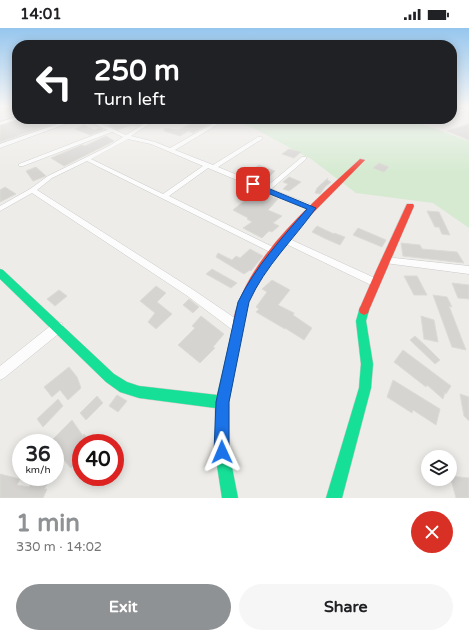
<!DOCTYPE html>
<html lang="en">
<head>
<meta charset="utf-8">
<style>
	:root { --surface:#fff; --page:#f6f6f6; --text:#202124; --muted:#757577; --accent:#8f9294 }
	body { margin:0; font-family:"Varela Round",sans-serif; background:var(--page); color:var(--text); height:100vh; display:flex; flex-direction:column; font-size:15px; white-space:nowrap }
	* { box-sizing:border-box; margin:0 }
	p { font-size:13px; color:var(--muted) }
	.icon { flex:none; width:22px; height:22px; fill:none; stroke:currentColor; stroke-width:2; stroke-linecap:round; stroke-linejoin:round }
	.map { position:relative; height:470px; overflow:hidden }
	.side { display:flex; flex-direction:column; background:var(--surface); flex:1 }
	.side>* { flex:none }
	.top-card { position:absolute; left:12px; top:12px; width:445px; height:84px; border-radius:16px; box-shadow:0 2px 10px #0003; background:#202124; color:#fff; overflow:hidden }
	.controls { position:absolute; left:421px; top:422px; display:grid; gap:8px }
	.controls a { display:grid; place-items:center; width:36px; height:36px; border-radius:50%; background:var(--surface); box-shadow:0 2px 10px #0003; font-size:20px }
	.speed { position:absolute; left:12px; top:406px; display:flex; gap:8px; font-size:20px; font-weight:700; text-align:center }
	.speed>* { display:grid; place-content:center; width:52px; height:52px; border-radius:50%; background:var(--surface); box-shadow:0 2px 10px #0003; line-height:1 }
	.speed small { font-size:10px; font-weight:400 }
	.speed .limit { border:6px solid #d22; background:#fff; color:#111 }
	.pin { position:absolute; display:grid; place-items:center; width:34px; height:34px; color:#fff; margin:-17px; border-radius:8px; box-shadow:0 2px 6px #0006 }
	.me { position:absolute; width:44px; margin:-22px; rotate:359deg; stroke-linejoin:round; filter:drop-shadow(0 0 3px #0008) }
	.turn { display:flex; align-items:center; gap:14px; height:84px; padding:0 16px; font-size:18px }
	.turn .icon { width:52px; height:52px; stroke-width:2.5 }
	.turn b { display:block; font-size:28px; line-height:34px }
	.round { display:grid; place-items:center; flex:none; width:42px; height:42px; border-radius:21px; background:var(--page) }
	.overview { display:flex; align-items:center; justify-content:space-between; height:68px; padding:0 16px }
	h1 { font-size:24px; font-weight:800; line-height:30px; color:var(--accent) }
	.action { display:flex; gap:8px; margin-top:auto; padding:8px 16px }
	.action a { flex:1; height:46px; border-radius:24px; background:var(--accent); color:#fff; font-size:16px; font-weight:800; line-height:46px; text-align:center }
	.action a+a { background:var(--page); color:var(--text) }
	.status { display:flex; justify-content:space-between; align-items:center; height:28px; padding:0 20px; background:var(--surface); direction:ltr }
	.status svg { height:11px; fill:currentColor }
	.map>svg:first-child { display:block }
</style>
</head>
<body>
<div class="status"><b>14:01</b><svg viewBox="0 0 49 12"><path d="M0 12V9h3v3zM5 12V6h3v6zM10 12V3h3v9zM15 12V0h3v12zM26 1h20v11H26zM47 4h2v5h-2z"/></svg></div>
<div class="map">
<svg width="469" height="470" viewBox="0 0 469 470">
	<rect width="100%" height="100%" fill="#edece8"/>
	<polygon fill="#d5ead1" points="232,91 408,91 469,113 469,200 433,175 356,165 311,131 257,102"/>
	<g fill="#d5d4d1" stroke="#dcdbd6">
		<polygon points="20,91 49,91 56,95 0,114 0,98"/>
		<polygon points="125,91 149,91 138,98 132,97 118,102 108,97 118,92 125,94"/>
		<polygon points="200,91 207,91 211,95 193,105 188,103 180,108 164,103 165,100 178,102"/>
		<polygon points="469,96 469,112 447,103 463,98"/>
		<polygon points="84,97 94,102 100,100 103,102 90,107 75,101"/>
		<polygon points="106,108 114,113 64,138 51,130 82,117 85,118"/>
		<polygon points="289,121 301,124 294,130 282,126"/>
		<polygon points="379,135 389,139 384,144 373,140"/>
		<polygon points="259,137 275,143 270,148 253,141"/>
		<polygon points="36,139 46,148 33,153 26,143"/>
		<polygon points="289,149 301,154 289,163 283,161 288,156 283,154"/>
		<polygon points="328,150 327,152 331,154 325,159 320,166 315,165 317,160"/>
		<polygon points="5,159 16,166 0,174 0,162"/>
		<polygon points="255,164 266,169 269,167 278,171 268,182 282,188 273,195 279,198 272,204 269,203 262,210 243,200 252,194 247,191 248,190 233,182"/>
		<polygon points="427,183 439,184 450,207 442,206 439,199 435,199"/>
		<polygon points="317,198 334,206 334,205 345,209 340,217 326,211 312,204"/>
		<polygon points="358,200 386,212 382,219 353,207"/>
		<polygon points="401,215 420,217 422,221 457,224 464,235 403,228"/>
		<polygon points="250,221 263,228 251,243 250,242 244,246 216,229 218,225 232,232 236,228 240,230"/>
		<polygon points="212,241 237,255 231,260 206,246"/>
		<polygon points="404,248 417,248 427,267 414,267"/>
		<polygon points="272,252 290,262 278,277 294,285 293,287 312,300 304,312 285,300 285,301 256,284 259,281 256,279 267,264 262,261"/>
		<polygon points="452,255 469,257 469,271 458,270"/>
		<polygon points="156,258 166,265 157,274 172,286 156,301 148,294 155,285 140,273"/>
		<polygon points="59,262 67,268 55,278 47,271"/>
		<polygon points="433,267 447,269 452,279 449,278 466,322 452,319"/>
		<polygon points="189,271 199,279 193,285 183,277"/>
		<polygon points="201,288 224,306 213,319 215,320 200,335 178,317 195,300 192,298"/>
		<polygon points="421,288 434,292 438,314 424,311"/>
		<polygon points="415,308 428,320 440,332 435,336 410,312"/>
		<polygon points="403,322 451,358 446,366 445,364 443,371 427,357 426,359 394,334"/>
		<polygon points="69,339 77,349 81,360 68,372 60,362 52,369 44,359"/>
		<polygon points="393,352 440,381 436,397 413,382 412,385 387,369"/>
		<polygon points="460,366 469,369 469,393 464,388"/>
		<polygon points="117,367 127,373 118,384 109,378"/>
		<polygon points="97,368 103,375 86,392 80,385"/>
		<polygon points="58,371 63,378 43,399 37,391"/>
		<polygon points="72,392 83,408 84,406 91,415 81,415 81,429 71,440 55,422 55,415 49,415"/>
		<polygon points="0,446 20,451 17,457 29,459 36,449 52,449 44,461 47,461 43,470 0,470"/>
		<polygon points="450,448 469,450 469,470 456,470"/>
	</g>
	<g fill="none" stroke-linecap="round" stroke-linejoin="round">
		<g stroke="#cacaca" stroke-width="1">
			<g id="street">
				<polygon points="469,79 469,82 452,87 452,84"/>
				<polygon points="17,89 17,91 19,91 0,97 0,94"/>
				<polygon points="72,91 79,91 0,120 0,116"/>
				<path d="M84,91h6l7,3 9,-3h7l-11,5 24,11 26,-16h5l-26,17 24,6 15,6 51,-29h6l-52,31 38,15 45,-28h4v2l-44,28 48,20 36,-30h4v2l-35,30 44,17v4h-6l-101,-42 -39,28 110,54 1,2 -1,2 -3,1 -189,-94 -35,17 -15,12 155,99 50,34 1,4 -1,4 -4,1 -4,-1 -48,-36 -154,-102 -32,18v-5l30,-17 18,-13 61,-30 14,-9 -11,-5 -89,34h-4v-2l88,-34zM128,111l23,5 52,22 -40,28 -72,-35z"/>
				<polygon points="285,209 377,251 379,254 377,257 374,258 371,257 282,214 281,212 282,210"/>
				<polygon points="385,229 469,238 469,246 385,235 381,232"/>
				<polygon points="58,294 62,295 63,299 62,303 4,350 0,352 0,338 54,295"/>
			</g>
		</g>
		<g stroke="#c9c9c8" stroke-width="1">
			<g id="fast">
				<polygon points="0,241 3,242 114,346 127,354 139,358 217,367 232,303 233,299 237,298 241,299 242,303 229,374 229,424 238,470 222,470 215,424 215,380 139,370 120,364 106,354 0,251"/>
				<polygon points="364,277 368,279 369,282 366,293 373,336 371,360 342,470 326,470 359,360 361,336 356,293 360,279"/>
			</g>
		</g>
		<g stroke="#c9c9c8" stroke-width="1">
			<g id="jam">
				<path d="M360,131l5,1 -66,67 -30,37 -20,37 -8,34 -4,1 -4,-1 -1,-4c1,-9 2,-18 6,-27 20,-56 79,-105 122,-145z"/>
				<polygon points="407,176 413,176 414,178 369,282 368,285 364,287 360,285 359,282 376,243"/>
			</g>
		</g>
		<use href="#street" fill="#fcfcfc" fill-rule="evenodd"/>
		<use href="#fast" fill="#16e098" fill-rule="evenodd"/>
		<use href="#jam" fill="#f24e42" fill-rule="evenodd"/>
	</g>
	<linearGradient id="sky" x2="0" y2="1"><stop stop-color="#96c6ee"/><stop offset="0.54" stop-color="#f7f6f5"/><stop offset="1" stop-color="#f7f6f5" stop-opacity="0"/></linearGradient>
	<rect width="469" height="145" fill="url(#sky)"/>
	<path fill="#1a73e8" stroke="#114b97" d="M253,154l63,26c-22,31 -51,58 -67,94l-20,100v50l-2,5 -5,2 -5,-2 -3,-5 2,-50 22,-100c17,-35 44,-64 69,-93l-57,-23v-3z"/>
</svg>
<div class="controls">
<a><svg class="icon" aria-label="layers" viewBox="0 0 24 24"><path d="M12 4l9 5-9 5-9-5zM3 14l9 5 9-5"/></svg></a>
</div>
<div class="speed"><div>36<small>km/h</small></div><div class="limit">40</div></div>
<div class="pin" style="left:253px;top:156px;background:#d93025"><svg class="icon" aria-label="arrive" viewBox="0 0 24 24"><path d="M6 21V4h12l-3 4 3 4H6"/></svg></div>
<svg class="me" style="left:222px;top:424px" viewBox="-20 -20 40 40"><path d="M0-17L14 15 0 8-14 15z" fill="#1a73e8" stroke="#fff" stroke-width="4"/></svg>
<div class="top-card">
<div class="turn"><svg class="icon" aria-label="left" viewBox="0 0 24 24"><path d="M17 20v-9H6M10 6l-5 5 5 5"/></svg><div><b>250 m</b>Turn left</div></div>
</div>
</div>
<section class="side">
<div class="overview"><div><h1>1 min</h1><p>330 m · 14:02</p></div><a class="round" style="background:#d93025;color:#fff"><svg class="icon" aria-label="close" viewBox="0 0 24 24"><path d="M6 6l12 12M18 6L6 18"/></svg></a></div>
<div class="action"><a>Exit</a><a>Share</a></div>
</section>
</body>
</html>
